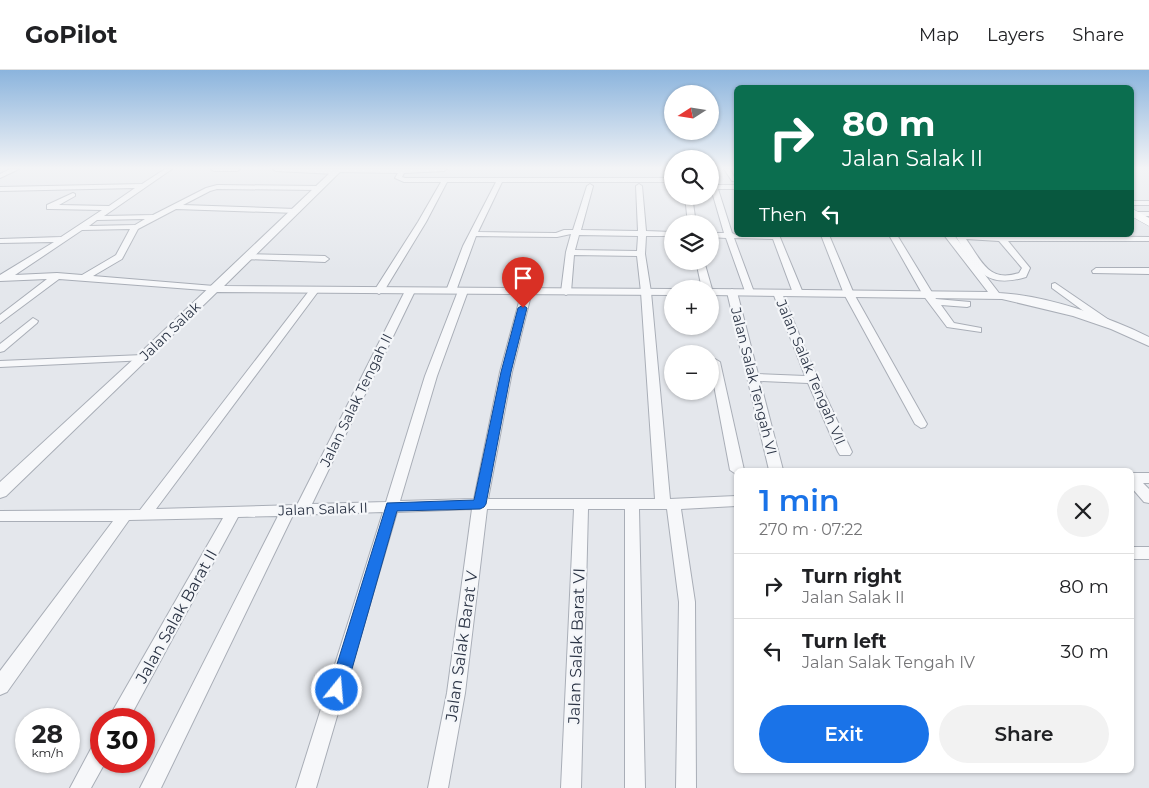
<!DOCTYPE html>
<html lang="en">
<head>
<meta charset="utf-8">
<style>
	:root { --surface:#fff; --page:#f2f2f2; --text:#202124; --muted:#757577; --line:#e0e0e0; --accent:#1a73e8 }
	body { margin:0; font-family:Montserrat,sans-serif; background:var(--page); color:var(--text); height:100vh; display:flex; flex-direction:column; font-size:19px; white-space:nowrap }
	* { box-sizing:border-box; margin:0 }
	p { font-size:16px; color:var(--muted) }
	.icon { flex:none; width:28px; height:28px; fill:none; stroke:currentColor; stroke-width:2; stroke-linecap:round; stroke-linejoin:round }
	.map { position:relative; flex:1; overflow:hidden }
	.side { position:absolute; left:734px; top:398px; width:400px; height:305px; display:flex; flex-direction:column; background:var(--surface); border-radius:8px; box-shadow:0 1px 4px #0004 }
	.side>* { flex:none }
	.hud { position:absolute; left:734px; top:15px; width:400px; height:152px; border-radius:8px; box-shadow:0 1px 4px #0004; background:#0b6e4f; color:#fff; overflow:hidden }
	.needle { width:32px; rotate:258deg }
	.tools { position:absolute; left:664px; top:15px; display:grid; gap:10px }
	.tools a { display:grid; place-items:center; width:55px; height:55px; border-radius:50%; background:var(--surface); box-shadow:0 1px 4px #0004; font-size:25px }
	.speed { position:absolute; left:15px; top:638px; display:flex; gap:10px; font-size:25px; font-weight:700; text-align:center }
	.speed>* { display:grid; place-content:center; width:65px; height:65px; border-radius:50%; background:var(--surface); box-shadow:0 1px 4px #0004; line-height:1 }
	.speed small { font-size:12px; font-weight:400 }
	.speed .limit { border:8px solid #d22; background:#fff; color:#111 }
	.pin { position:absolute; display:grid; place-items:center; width:42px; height:42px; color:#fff; margin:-51px -21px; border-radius:50% 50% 50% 0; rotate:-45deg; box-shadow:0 0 5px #0007 }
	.pin .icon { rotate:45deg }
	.me { position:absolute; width:55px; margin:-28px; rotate:17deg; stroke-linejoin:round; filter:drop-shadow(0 0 4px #0008) }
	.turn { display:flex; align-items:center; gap:18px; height:105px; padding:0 25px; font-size:22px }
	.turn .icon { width:65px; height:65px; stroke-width:2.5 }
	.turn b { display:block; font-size:35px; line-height:42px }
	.then { display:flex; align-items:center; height:48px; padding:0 25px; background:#0003; gap:10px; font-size:19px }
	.round { display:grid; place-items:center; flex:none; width:52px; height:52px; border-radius:26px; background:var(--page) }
	.summary { display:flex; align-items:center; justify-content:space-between; height:85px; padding:0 25px }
	h1 { font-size:30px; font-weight:600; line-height:38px; color:var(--accent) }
	.button { display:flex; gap:10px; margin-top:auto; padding:10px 25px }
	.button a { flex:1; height:58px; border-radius:30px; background:var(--accent); color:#fff; font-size:20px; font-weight:600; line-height:58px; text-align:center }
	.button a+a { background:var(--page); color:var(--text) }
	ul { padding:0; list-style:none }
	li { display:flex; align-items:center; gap:15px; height:65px; padding:0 25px; border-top:1px solid var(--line) }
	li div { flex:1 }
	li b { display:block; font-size:19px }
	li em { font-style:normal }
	header { display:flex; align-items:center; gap:30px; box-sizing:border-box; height:70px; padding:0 25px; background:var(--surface); border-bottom:1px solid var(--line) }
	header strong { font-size:24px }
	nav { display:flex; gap:28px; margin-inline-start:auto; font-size:18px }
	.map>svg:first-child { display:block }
</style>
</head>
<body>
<header>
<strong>GoPilot</strong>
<nav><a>Map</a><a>Layers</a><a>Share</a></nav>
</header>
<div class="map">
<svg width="1149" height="718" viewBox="0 0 1149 718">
	<rect width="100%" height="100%" fill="#e4e7ec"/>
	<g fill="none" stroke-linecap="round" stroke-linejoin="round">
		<g stroke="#a9aeb7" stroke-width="2">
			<g id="minor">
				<polygon points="10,99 19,99 0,108 0,104"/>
				<path d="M165,99h7l-68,47 49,-1 53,-27 11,-3 101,1 3,2 -3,2 -101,-1 -7,2 -27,14 113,4 4,2 -4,2 -120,-4 -38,20 -16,30 -29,17 121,10 5,3 -2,2 -158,-12 -59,44v-8l47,-36 -47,2v-6l54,-33 -54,1v-4l61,-2 41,-27 -52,-1h-3v-4l26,-12 2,1v2l-16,9 50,1 26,-18 -135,3v-4l142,-3zM145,149l-10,6 -46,1 8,-6zM130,159l-14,26 -34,20 -25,-2 -42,2 67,-45z"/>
				<polygon points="211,99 240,99 237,101 214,101"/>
				<path d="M273,99h174l-3,2 -40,2 -2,4 3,1h267v4h-170l-24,50 78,1 8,-3h9l14,-44 3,-2 3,2 -12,44 57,1 -2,-45 3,-2 3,2 4,45 26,1v4h-26l-1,18 6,38 19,207 66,-3v10l-55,3 14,93 1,186h-20l3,-186 -12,-93h-28l6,279h-20v-279h-37l-7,279h-20l13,-279h-87l-22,184 -17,95h-20l19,-95 25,-184 -75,3 -81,276h-20l87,-276 -90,3 -132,273h-21l138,-272 -40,1 -109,202h-21l115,-201 -94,2 -122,172 -7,3v-24l113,-150h-113v-10l140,-1 172,-223h6l2,2 -164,220 141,-4 108,-214 5,-3 5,3 -103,213 74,-2 39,-126 33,-85 5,-3 5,3 -31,85 -37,125 74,-2 26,-127 22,-81 5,-3 5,3 -20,81 -24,127h167l-14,-207 -4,-36 -63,-1 -3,37 -5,3 -5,-3 5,-40 5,-18 -14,3 -81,-1 -20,55 -2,2h-6l-2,-2 17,-45 33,-64h-49l-21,40 -42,69 -5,3 -5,-3 44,-69 23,-40h-37l-9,-4 3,-5 -59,-1 -3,2 -60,-3zM579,165l59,1 -1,15 -62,-1z"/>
				<polygon points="724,99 730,99 736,111 732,111"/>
				<polygon points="710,115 736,115 736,119 718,119 732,163 736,165 779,165 803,223 801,225 798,226 793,223 773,169 734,168 754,222 752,224 746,224 726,168 710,167 710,163 724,163"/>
				<polygon points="685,126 692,126 696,154 688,154"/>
				<rect x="1131" y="131" width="18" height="4"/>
				<rect x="1132" y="142" width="17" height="4"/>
				<polygon points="821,165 829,165 854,224 927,354 925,357 921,358 915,354 844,224"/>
				<polygon points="889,165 897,165 936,229 970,232 970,236 967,237 941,235 954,253 981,258 981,262 947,257 923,225"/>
				<path d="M955,165l194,2v4h-141l22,27 -4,9c-43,13 -51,-10 -71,-42zM966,169l33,2 23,27 -3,5c-31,10 -37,-12 -53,-34z"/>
				<polygon points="247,184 325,186 329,189 325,192 244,189 243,187"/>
				<polygon points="696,191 704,191 712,219 710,221 710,219 702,219"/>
				<polygon points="1096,198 1149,198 1149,204 1093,203 1092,201"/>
				<polygon points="1055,213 1112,252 1112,256 1104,256 1052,218 1052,214"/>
				<polygon points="732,219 737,222 758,304 805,306 773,223 778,220 781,221 818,310 852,382 850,385 840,385 838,382 808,313 760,311 783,400 769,400 727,222"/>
				<polygon points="33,248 38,251 37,253 4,281 0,282 0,274"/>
				<polygon points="143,285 148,288 147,290 0,297 0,291"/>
				<polygon points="715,289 720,292 744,400 736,400 736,404 730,400 710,294 711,290"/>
				<polygon points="1131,403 1149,403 1149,413 1143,413 1149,419 1149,433 1144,432 1131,417"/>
				<rect x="1131" y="477" width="18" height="12"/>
				<polygon points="101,670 101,691 106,691 91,718 70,718 94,673"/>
			</g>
		</g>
		<g stroke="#a9aeb7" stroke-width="2">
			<g id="tertiary">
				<polygon points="334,99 343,99 224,216 672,219 672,225 217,222 6,426 0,428 0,412 138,285"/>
				<path d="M944,165h10l45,58c45,2 110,24 150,44v9l-38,-17 -38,-13 -71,-17 -292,-4v-6l278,3z"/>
			</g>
		</g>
		<g stroke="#a9aeb7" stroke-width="1">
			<polygon id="secondary" points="1131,138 1149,148 1149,156 1131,146"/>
		</g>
		<use href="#minor" fill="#f7f8fa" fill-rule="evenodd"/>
		<use href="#tertiary" fill="#f7f8fa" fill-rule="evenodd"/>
		<use href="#secondary" fill="#fff" fill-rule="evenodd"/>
	</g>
	<linearGradient id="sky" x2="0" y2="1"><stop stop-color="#8bb4dd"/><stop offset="0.49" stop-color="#f3f4f6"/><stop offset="1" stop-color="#f3f4f6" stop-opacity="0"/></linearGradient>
	<rect width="1149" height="200" fill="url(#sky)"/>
	<polygon fill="#1a73e8" stroke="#114b97" points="523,235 527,238 511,302 486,434 484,437 480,439 397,441 346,620 343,625 337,628 331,625 329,620 387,433 474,430 501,302 518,238"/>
	<g text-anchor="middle" stroke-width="4.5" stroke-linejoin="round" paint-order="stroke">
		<g font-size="14" fill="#2b3445" stroke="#f4f6f9">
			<text transform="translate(170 261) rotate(-44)" y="5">Jalan Salak</text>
			<text transform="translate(811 302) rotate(67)" y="5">Jalan Salak Tengah VII</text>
			<text transform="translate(754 311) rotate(76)" y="5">Jalan Salak Tengah VI</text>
			<text transform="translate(356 330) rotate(-64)" y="5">Jalan Salak Tengah II</text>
			<text transform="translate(323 439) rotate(-2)" y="5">Jalan Salak II</text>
		</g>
		<g font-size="16" fill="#2b3445" stroke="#f4f6f9">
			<text transform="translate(176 546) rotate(-61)" y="6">Jalan Salak Barat II</text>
			<text transform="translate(461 576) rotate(-82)" y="6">Jalan Salak Barat V</text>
			<text transform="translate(576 576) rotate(-88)" y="6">Jalan Salak Barat VI</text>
		</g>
	</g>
</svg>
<div class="tools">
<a><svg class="needle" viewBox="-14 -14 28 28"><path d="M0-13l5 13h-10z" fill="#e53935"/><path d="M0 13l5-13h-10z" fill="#757577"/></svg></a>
<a><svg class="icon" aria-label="search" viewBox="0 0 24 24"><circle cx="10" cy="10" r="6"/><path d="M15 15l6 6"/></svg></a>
<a><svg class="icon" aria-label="layers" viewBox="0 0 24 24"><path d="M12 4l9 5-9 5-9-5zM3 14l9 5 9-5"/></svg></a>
<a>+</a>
<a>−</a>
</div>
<div class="speed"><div>28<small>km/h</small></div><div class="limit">30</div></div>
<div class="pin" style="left:523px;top:238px;background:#d93025"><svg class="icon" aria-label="arrive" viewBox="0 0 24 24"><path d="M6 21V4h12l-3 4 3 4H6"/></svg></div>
<svg class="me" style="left:337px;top:620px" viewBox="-20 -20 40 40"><circle r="17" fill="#1a73e8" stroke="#fff" stroke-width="3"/><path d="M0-11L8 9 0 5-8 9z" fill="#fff"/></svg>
<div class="hud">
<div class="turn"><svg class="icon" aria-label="right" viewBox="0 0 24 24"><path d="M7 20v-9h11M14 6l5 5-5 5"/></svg><div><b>80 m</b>Jalan Salak II</div></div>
<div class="then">Then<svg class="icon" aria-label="left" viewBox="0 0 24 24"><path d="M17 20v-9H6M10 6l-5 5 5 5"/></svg></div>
</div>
<section class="side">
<div class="summary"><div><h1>1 min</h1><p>270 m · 07:22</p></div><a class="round"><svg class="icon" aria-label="close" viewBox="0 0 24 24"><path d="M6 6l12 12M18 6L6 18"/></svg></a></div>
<ul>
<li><svg class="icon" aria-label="right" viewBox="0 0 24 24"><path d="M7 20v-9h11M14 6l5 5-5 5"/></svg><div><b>Turn right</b><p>Jalan Salak II</p></div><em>80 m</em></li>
<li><svg class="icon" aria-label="left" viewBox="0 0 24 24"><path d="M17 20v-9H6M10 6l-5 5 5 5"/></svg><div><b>Turn left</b><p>Jalan Salak Tengah IV</p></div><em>30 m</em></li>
</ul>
<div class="button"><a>Exit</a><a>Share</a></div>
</section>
</div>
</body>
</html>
